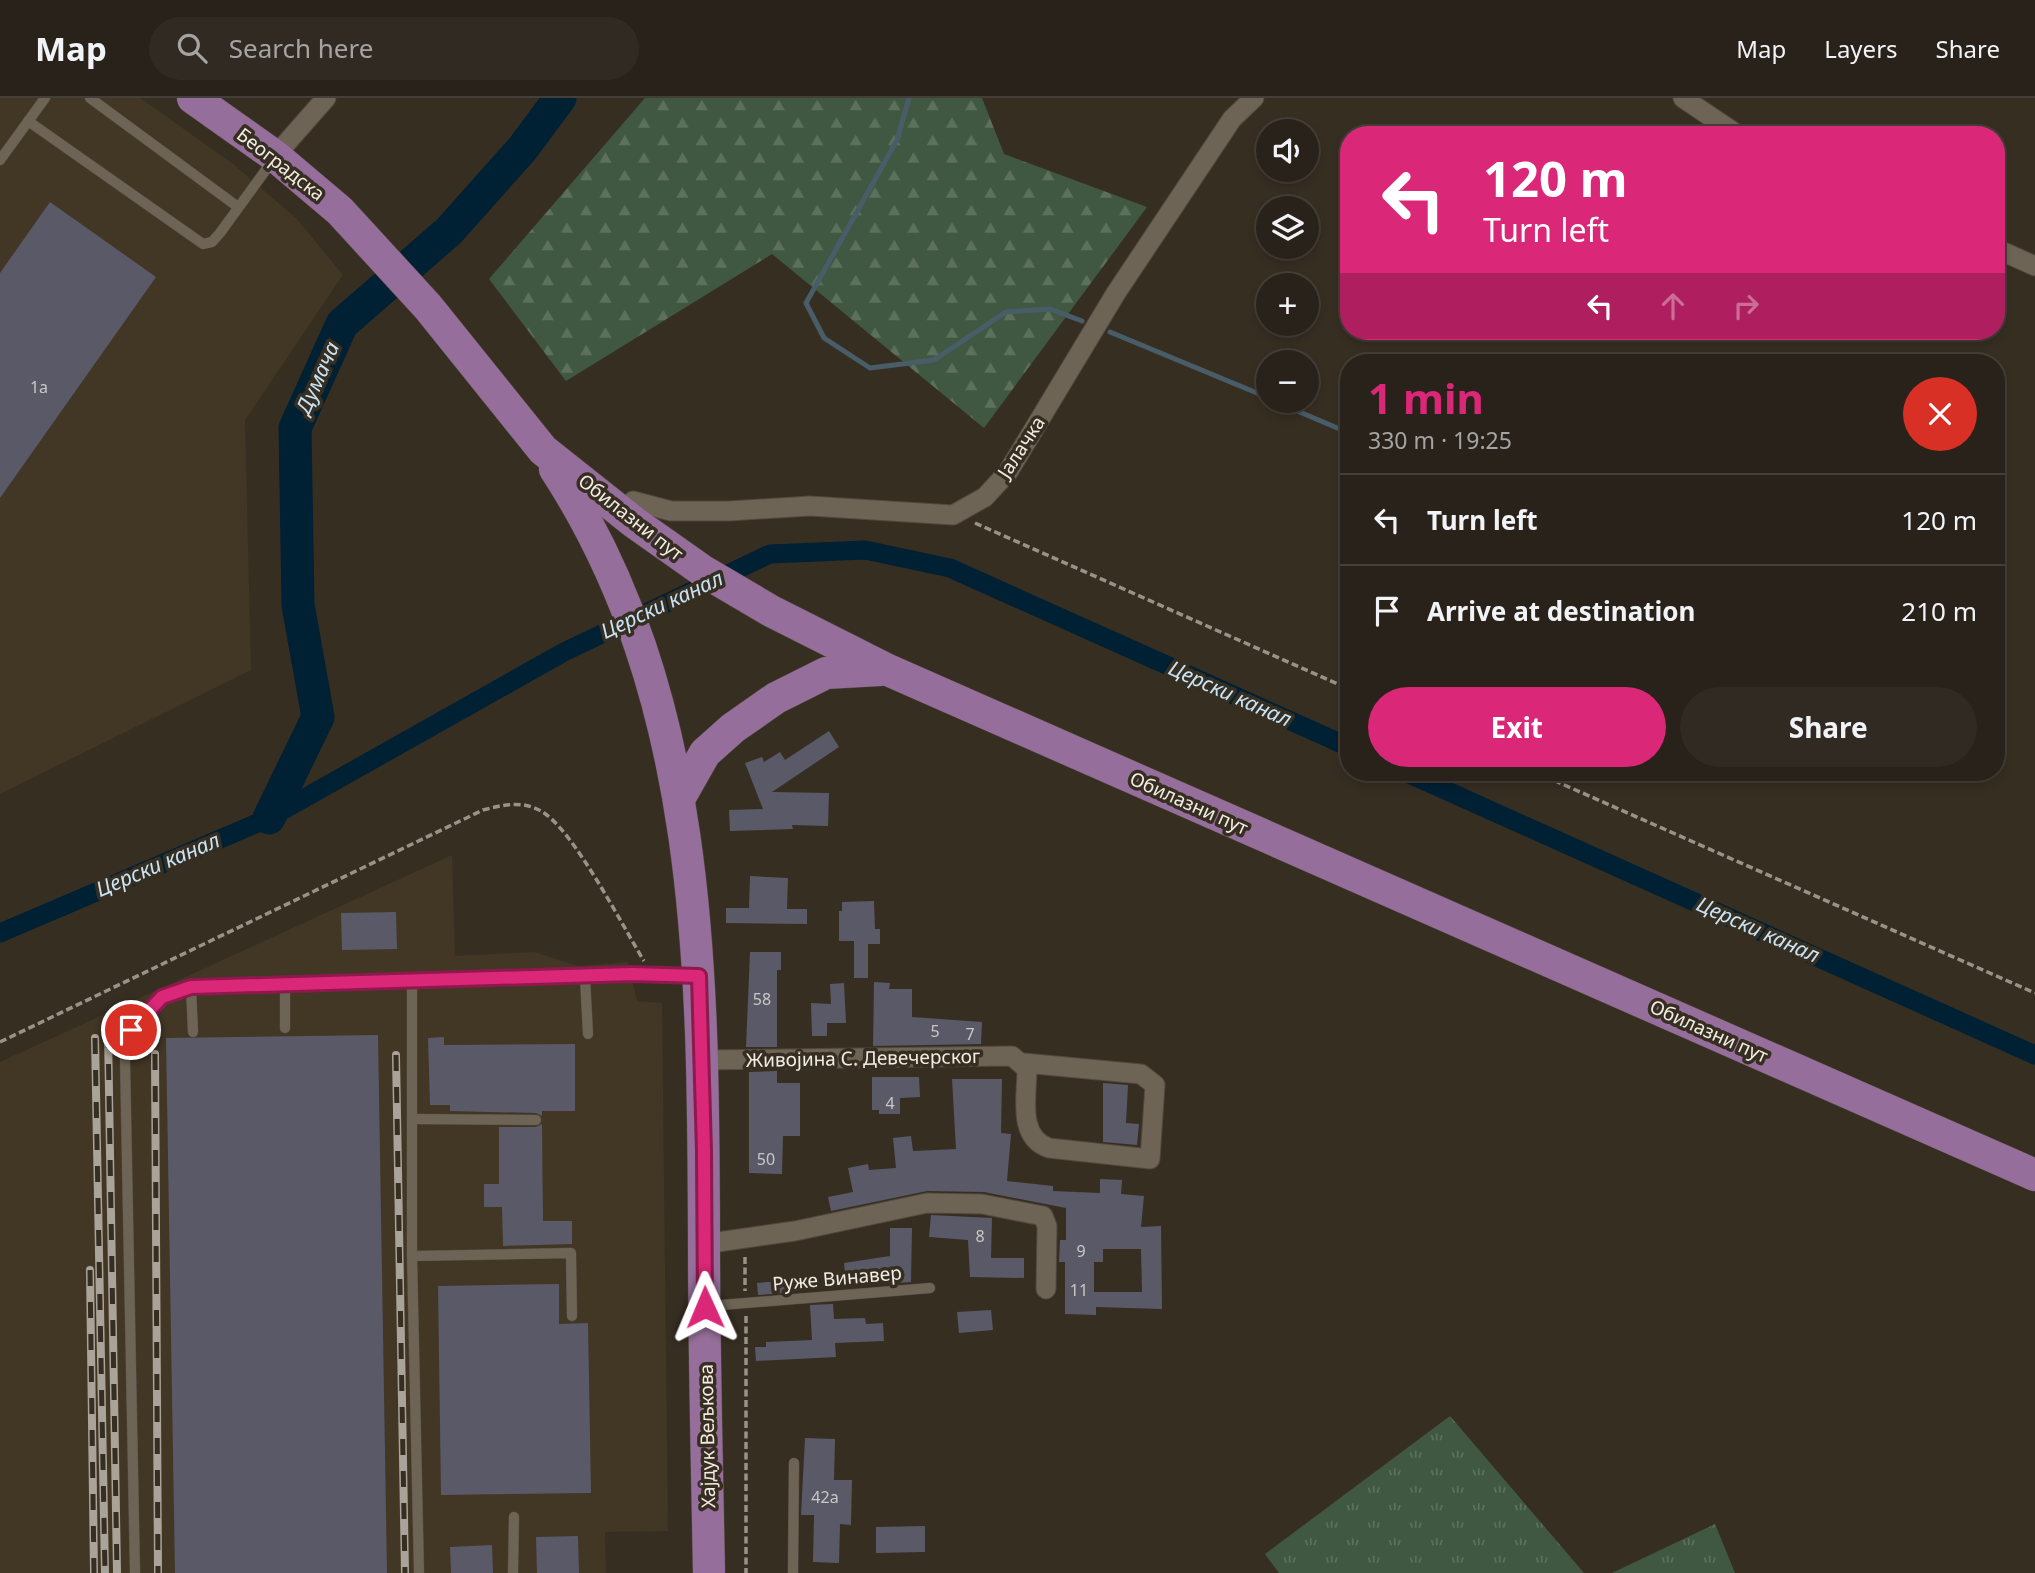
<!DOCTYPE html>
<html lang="en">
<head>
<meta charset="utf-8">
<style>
	:root { --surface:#29221a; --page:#312a23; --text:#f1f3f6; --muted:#a5a4a2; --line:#453f39; --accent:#db2777 }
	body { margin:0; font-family:"Noto Sans",sans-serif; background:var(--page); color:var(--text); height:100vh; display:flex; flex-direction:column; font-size:26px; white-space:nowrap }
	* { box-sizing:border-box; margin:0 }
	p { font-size:23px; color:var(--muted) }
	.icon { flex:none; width:38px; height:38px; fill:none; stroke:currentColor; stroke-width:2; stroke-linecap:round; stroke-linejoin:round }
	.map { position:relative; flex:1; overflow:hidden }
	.details { position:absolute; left:1340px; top:256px; width:665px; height:427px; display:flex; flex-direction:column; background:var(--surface); border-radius:28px; box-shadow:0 4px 10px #0003,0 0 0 2px var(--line) }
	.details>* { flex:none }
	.guide { position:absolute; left:1340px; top:28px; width:665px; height:214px; border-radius:28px; box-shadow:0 4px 10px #0003,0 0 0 2px var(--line); background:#db2777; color:#fff; overflow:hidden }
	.tools { position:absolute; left:1256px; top:21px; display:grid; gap:14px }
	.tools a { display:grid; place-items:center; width:63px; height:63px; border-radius:50%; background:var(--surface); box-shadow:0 4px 10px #0003,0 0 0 2px var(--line); font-size:35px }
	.pin { position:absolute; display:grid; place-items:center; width:60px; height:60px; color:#fff; margin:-30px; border:4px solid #fff; border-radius:50%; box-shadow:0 2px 7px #0007 }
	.me { position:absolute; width:77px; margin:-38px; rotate:359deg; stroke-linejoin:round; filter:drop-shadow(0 0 5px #0008) }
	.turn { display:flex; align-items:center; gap:24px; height:147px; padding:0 28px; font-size:32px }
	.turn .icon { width:91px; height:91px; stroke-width:2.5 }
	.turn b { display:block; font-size:49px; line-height:60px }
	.lanes { display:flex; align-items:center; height:66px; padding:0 28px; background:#0003; justify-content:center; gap:35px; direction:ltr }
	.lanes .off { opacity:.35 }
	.round { display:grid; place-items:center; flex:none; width:74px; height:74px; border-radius:37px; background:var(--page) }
	.head { display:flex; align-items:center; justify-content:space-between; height:119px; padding:0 28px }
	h1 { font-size:42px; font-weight:700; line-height:52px; color:var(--accent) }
	.cta { display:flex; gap:14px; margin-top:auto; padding:14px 28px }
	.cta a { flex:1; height:80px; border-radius:42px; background:var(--accent); color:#fff; font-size:28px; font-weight:700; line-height:80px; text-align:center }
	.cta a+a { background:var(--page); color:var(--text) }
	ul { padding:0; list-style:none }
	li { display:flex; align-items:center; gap:21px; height:91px; padding:0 28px; border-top:2px solid var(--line) }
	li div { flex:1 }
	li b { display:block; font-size:26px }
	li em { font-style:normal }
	header { display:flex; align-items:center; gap:42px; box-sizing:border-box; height:98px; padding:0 35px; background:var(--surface); border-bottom:2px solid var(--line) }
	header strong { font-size:33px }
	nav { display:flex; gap:38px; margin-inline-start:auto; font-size:24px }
	.search { width:490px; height:63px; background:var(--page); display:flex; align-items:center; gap:18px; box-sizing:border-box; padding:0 24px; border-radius:38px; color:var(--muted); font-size:26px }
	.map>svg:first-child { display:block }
</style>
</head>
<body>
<header>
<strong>Map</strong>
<div class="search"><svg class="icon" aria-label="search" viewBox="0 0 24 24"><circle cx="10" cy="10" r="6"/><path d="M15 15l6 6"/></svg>Search here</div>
<nav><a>Map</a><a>Layers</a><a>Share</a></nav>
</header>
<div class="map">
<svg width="2035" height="1475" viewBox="0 0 2035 1475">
	<defs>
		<pattern id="grass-tufts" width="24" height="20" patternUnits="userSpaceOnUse" patternTransform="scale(1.75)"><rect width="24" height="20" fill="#405841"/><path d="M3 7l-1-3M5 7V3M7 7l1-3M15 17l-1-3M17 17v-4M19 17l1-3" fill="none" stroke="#5c705c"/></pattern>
		<pattern id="forest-firs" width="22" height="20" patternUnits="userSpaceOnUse" patternTransform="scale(1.75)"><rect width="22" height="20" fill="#405841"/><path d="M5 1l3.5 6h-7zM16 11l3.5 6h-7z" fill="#5c705c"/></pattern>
	</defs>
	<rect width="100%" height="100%" fill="#372e22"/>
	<g fill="#423624">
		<polygon points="0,0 140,0 232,65 296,120 343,177 245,322 251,572 0,696"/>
		<polygon points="452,757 455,858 535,854 578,868 628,864 637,903 662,905 668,1433 605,1434 606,1475 0,1475 0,964"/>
	</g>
	<g fill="url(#grass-tufts)">
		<polygon points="1450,1318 1584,1475 1279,1475 1265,1456"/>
		<polygon points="1715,1426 1735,1475 1612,1475"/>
	</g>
	<polygon fill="url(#forest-firs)" points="645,0 982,0 1004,56 1147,109 984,330 772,156 566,283 489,181"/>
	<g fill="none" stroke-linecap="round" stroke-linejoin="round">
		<g stroke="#495d69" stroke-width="5">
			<polyline points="909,0 897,42 806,205 824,240 870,270 934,262 1006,214 1050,211 1082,223"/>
			<polyline points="1110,234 1269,300"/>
			<polyline points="1274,303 1349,335"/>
		</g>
		<g stroke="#002034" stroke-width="19">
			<polyline points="1405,674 2035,957"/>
			<polyline points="0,835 269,720 564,554 770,456 865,452 950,470 1349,649"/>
		</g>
		<polyline stroke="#002034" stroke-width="33" points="269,720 318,619 298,507 295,330 342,226 449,133 523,50 560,0"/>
	</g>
	<g fill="#595968" fill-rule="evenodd">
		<polygon points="50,104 156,179 0,400 0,175"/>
		<polygon points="829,633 839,649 772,694 829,695 828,728 792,727 793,731 730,733 729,712 763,711 745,665 762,659 764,664 780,654 785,662"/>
		<polygon points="750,778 788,780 787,811 807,811 807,826 726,825 726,810 749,810"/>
		<polygon points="874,803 875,831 880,831 880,846 868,846 868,880 854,880 854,843 839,843 839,813 842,813 842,804"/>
		<polygon points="396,814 397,851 342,852 341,815"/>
		<polygon points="750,854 781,854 781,872 777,872 777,949 746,949"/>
		<polygon points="874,884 890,885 889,891 912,891 912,919 982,924 981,946 873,948"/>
		<polygon points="844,885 846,925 827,925 827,938 812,938 811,905 831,906 830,886"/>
		<polygon points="378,937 387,1475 175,1475 166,940"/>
		<polygon points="444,939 444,947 575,946 575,1013 542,1013 542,1018 536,1015 450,1013 450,1007 430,1007 428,940"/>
		<polygon points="777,973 777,985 800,985 800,1038 783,1038 782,1076 749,1075 749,974"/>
		<polygon points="872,979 919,979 920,999 900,1000 900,1016 879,1016 879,1012 872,1012"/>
		<path d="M952,981h50l-1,54 10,1 -4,47 46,5v5l47,2v-14l22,1 -1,14 23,2 -3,31 20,-1 1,83 -66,-2v8l-31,-1v-52h-6l1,-22h6v-32l-82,-16 -57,-1 -96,20 -3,-14 25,-5 -5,-24 20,-4 1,6 27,-2 -3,-30 18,-2 2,15 43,-2zM1103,1151h38l1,43h-48v-30h9z"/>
		<polygon points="1103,985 1128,987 1126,1025 1139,1026 1137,1047 1103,1044"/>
		<polygon points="542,1026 543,1123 572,1123 572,1146 503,1148 502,1109 484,1109 484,1086 499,1086 499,1029 536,1029"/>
		<polygon points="931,1117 992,1120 991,1160 1024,1160 1024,1180 970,1179 968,1142 929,1139"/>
		<polygon points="890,1130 912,1130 911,1184 885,1186 885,1178 846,1183 844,1165 890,1158"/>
		<polygon points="792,1182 793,1194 758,1197 757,1185"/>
		<polygon points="559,1186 559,1226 588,1225 591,1395 441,1397 438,1188"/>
		<polygon points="833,1206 834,1221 865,1220 866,1226 883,1225 884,1243 835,1245 836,1259 756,1263 755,1249 766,1249 766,1244 812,1242 810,1207"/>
		<polygon points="991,1212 993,1232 959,1235 957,1214"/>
		<polygon points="805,1340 835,1341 834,1382 852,1382 851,1427 840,1426 839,1465 813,1464 814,1417 801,1417"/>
		<polygon points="925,1428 925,1454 876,1455 876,1429"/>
		<polygon points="578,1438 579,1475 537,1475 536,1439"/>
		<polygon points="492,1447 493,1475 451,1475 450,1449"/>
	</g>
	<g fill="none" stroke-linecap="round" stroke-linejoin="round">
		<g stroke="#51493f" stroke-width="11">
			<g id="lane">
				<polyline points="90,0 238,109"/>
				<polyline points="28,23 203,146 212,144 220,135 273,62"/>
				<polyline points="0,62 45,0"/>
				<polyline points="585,880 588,936"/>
				<polyline points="412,883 412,1158 419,1475"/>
				<polyline points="191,889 193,934"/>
				<polyline points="285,930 285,885"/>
				<polyline points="412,1021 536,1022"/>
				<polyline points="412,1158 571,1155 572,1218"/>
				<polyline points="709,1208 930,1190"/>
				<path d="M135,1475l-10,-513c9,-44 24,-59 66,-73l442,-13 62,2"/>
				<polyline points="513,1475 514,1419"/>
				<polyline points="793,1475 794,1365"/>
			</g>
		</g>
		<g stroke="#51493f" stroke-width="21">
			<g id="street">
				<polyline points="1683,0 1738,37"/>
				<polyline points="275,58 326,0"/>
				<polyline points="1997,151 2035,168"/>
				<polyline points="633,403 671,413 729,413 810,408 953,417 985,399 1008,374 1116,195 1232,21 1254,0"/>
				<path d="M701,962l311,-4 15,13c0,27 -10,68 22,79l101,11 5,-74 -14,-11 -117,-11"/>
				<polyline points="704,1146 795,1133 927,1105 982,1106 1043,1118 1047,1128 1046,1191"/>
			</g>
		</g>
		<g stroke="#51493f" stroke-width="33">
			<g id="primary">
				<polyline points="193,0 275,58 340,113 428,209 543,352 635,425 703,473 771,513 888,572 2035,1077"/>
				<path d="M555,371c150,230 148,510 149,774 0,110 3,220 5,330"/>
				<polyline points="680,699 705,655 733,630 776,600 826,575 880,572"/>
			</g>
		</g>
		<g stroke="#999288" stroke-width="3.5" stroke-dasharray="7 3.5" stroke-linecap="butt">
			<polyline points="975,425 1349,591"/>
			<polyline points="1535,674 2035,895"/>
			<path d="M0,944l483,-232c20,-5 38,-10 58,1 32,18 81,114 103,150"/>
			<polyline points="745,1159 745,1193"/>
			<polyline points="746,1218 746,1475"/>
		</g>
		<use href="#lane" stroke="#6d6456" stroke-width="10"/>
		<use href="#street" stroke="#6d6456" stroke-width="19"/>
		<use href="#primary" stroke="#966e9b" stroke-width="32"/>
		<g stroke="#aaa39a" stroke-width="8">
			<g id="rail">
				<polyline points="108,934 117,1475"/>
				<polyline points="95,940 105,1475"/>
				<polyline points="155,956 158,1475"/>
				<polyline points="396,957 405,1475"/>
				<polyline points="90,1172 94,1475"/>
			</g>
		</g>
		<use href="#rail" stroke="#372e22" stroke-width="5" stroke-dasharray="16" stroke-linecap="butt"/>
	</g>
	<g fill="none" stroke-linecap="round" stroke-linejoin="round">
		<g stroke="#8e194d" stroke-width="18">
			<polyline id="route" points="131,932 162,899 191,889 633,876 699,878 704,1053 705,1209"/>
		</g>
		<use href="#route" stroke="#db2777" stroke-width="12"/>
	</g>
	<g text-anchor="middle" stroke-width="7" stroke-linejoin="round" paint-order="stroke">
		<g font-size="16" fill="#ccc7c5">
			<text x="39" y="295">1a</text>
			<text x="762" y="907">58</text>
			<text x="935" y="939">5</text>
			<text x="970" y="942">7</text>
			<text x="890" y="1011">4</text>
			<text x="766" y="1067">50</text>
			<text x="980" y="1144">8</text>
			<text x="1081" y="1159">9</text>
			<text x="1079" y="1198">11</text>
			<text x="825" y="1405">42a</text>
		</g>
		<g font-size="19" fill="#f2ece4" stroke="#372e22">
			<text transform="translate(281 66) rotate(38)" y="7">Београдска</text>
			<text transform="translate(1021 349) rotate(-57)" y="7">Јалачка</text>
			<text transform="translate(631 419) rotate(38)" y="7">Обилазни пут</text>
			<text transform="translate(1189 705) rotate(24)" y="7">Обилазни пут</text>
			<text transform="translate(1709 933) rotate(24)" y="7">Обилазни пут</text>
			<text transform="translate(863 960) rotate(-1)" y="7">Живојина С. Девечерског</text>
			<text transform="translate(837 1180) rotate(-5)" y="7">Руже Винавер</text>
			<text transform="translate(707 1338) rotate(-91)" y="7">Хајдук Вељкова</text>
		</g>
		<g font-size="21" font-style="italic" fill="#c7e3f6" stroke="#372e22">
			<text transform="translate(318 280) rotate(-66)" y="7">Думача</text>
			<text transform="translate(662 507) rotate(-25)" y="7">Церски канал</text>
			<text transform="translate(1230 596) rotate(24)" y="7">Церски канал</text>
			<text transform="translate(158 767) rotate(-23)" y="7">Церски канал</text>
			<text transform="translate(1758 832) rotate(24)" y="7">Церски канал</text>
		</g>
	</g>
</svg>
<div class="tools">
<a><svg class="icon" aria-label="sound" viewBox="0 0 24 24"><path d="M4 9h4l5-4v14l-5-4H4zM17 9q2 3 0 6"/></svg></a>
<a><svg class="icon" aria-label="layers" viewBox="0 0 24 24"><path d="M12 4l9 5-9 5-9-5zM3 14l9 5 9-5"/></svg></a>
<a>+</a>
<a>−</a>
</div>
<div class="pin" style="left:131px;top:932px;background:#d93025"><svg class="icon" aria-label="arrive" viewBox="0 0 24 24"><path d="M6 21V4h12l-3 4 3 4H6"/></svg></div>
<svg class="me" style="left:705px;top:1209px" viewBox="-20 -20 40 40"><path d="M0-17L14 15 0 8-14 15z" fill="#db2777" stroke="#fff" stroke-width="4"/></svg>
<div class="guide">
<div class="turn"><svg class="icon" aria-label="left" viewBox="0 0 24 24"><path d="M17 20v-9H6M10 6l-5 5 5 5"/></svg><div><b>120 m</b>Turn left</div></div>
<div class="lanes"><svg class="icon" aria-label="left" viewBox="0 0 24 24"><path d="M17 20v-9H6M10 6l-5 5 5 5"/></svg><svg class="icon off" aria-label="ahead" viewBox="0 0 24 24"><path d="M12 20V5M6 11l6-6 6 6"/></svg><svg class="icon off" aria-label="right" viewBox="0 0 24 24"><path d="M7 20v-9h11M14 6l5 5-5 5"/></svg></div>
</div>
<section class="details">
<div class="head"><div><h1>1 min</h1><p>330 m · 19:25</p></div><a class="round" style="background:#d93025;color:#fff"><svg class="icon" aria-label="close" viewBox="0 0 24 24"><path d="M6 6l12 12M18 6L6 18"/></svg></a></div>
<ul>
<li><svg class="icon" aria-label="left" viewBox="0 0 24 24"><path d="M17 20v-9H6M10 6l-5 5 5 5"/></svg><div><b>Turn left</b></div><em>120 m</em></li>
<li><svg class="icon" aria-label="arrive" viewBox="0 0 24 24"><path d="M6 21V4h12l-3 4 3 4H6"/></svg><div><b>Arrive at destination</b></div><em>210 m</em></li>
</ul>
<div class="cta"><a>Exit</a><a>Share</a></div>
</section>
</div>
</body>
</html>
